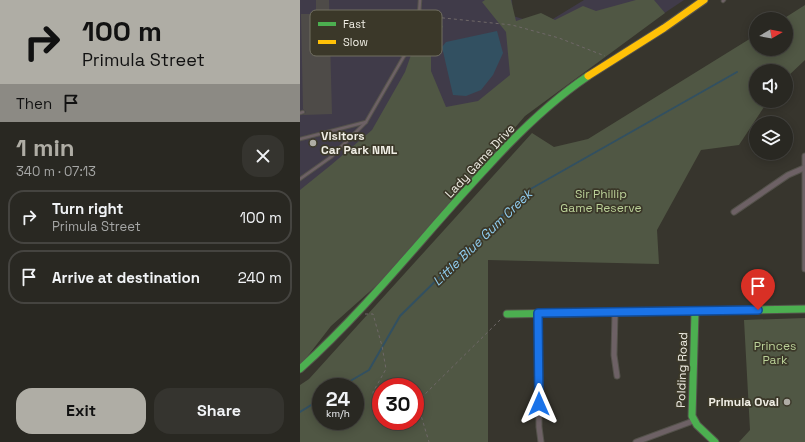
<!DOCTYPE html>
<html lang="en">
<head>
<meta charset="utf-8">
<style>
	:root { --surface:#292822; --page:#35342f; --text:#f1f3f6; --muted:#a5a6a5; --line:#454440; --accent:#afada5 }
	body { margin:0; font-family:"Space Grotesk",sans-serif; background:var(--page); color:var(--text); height:100vh; display:flex; flex-direction:column; font-size:15px; white-space:nowrap }
	* { box-sizing:border-box; margin:0 }
	p { font-size:13px; color:var(--muted) }
	.icon { flex:none; width:22px; height:22px; fill:none; stroke:currentColor; stroke-width:2; stroke-linecap:round; stroke-linejoin:round }
	.map { position:relative; flex:1; overflow:hidden }
	.sheet { display:flex; flex-direction:column; background:var(--surface); width:300px }
	.sheet>* { flex:none }
	.guide { background:#afada5; color:#111; overflow:hidden }
	.needle { width:26px; rotate:80deg }
	.fabs { position:absolute; left:449px; top:12px; display:grid; gap:8px }
	.fabs a { display:grid; place-items:center; width:44px; height:44px; border-radius:50%; background:var(--surface); box-shadow:0 2px 10px #0003,0 0 0 1px var(--line); font-size:20px }
	.speed { position:absolute; left:12px; top:378px; display:flex; gap:8px; font-size:20px; font-weight:700; text-align:center }
	.speed>* { display:grid; place-content:center; width:52px; height:52px; border-radius:50%; background:var(--surface); box-shadow:0 2px 10px #0003,0 0 0 1px var(--line); line-height:1 }
	.speed small { font-size:10px; font-weight:400 }
	.speed .limit { border:6px solid #d22; background:#fff; color:#111 }
	.pin { position:absolute; display:grid; place-items:center; width:34px; height:34px; color:#fff; margin:-41px -17px; border-radius:50% 50% 50% 0; rotate:-45deg; box-shadow:0 0 4px #0007 }
	.pin .icon { rotate:45deg }
	.me { position:absolute; width:44px; margin:-22px; rotate:0deg; stroke-linejoin:round; filter:drop-shadow(0 0 3px #0008) }
	.turn { display:flex; align-items:center; gap:14px; height:84px; padding:0 16px; font-size:18px }
	.turn .icon { width:52px; height:52px; stroke-width:2.5 }
	.turn b { display:block; font-size:28px; line-height:34px }
	.then { display:flex; align-items:center; height:38px; padding:0 16px; background:#0003; gap:8px; font-size:15px }
	.round { display:grid; place-items:center; flex:none; width:42px; height:42px; border-radius:16px; background:var(--page) }
	.overview { display:flex; align-items:center; justify-content:space-between; height:68px; padding:0 16px }
	h1 { font-size:24px; font-weight:700; line-height:30px; color:var(--accent) }
	.button { display:flex; gap:8px; margin-top:auto; padding:8px 16px }
	.button a { flex:1; height:46px; border-radius:16px; background:var(--accent); color:#111; font-size:16px; font-weight:700; line-height:46px; text-align:center }
	.button a+a { background:var(--page); color:var(--text) }
	ul { padding:0; list-style:none }
	li { display:flex; align-items:center; gap:12px; height:54px; margin:0 8px 6px; padding:0 8px; border:2px solid var(--line); border-radius:16px }
	li div { flex:1 }
	li b { display:block; font-size:15px }
	li em { font-style:normal }
	main { display:flex; flex:1; min-height:0 }
	.map>svg:first-child { display:block }
</style>
</head>
<body>
<main>
<section class="sheet">
<div class="guide">
<div class="turn"><svg class="icon" aria-label="right" viewBox="0 0 24 24"><path d="M7 20v-9h11M14 6l5 5-5 5"/></svg><div><b>100 m</b>Primula Street</div></div>
<div class="then">Then<svg class="icon" aria-label="arrive" viewBox="0 0 24 24"><path d="M6 21V4h12l-3 4 3 4H6"/></svg></div>
</div>
<div class="overview"><div><h1>1 min</h1><p>340 m · 07:13</p></div><a class="round"><svg class="icon" aria-label="close" viewBox="0 0 24 24"><path d="M6 6l12 12M18 6L6 18"/></svg></a></div>
<ul>
<li><svg class="icon" aria-label="right" viewBox="0 0 24 24"><path d="M7 20v-9h11M14 6l5 5-5 5"/></svg><div><b>Turn right</b><p>Primula Street</p></div><em>100 m</em></li>
<li><svg class="icon" aria-label="arrive" viewBox="0 0 24 24"><path d="M6 21V4h12l-3 4 3 4H6"/></svg><div><b>Arrive at destination</b></div><em>240 m</em></li>
</ul>
<div class="button"><a>Exit</a><a>Share</a></div>
</section>
<div class="map">
<svg width="505" height="442" viewBox="0 0 505 442">
	<rect width="100%" height="100%" fill="#37352d"/>
	<polygon fill="#403b49" points="0,0 212,0 213,16 243,25 284,0 384,0 345,26 0,246"/>
	<g fill="#505744" fill-rule="evenodd">
		<polygon points="185,0 211,0 216,21 241,13 255,20 283,6 296,11 336,0 354,0 365,13 225,116 86,277 31,326 0,366 0,190 31,165 72,130 105,72 123,21 143,26 131,54 131,71 146,107 178,101 210,75 206,32 182,2"/>
		<path d="M505,5v55l-19,18v-7h-30v30h12l-29,44 -38,5 -44,80 2,34 -171,-4v182h-188v-57l9,-6 223,-246 22,14 34,-8 168,-104v14h30v-30h-3zM21,387h34v34h-34zM81,387h34v34h-34z"/>
		<polygon points="505,318 505,442 439,442 450,430 444,320"/>
	</g>
	<polygon fill="#325061" points="197,31 203,53 193,75 181,90 166,96 153,95 142,47 146,42"/>
	<g fill="none" stroke-linecap="round" stroke-linejoin="round">
		<g stroke="#325061" stroke-width="2">
			<polyline points="40,387 69,370 100,316 227,191 437,72"/>
			<polyline points="0,412 21,399"/>
		</g>
	</g>
	<polygon fill="#4e4b48" points="16,0 29,0 32,114 3,115 6,112 3,109 1,14 16,14"/>
	<g fill="none" stroke-linecap="round" stroke-linejoin="round">
		<g stroke="#54524b" stroke-width="4.5">
			<g id="lane">
				<polyline points="423,1 424,0"/>
				<polyline points="0,113 3,112"/>
				<polyline points="0,139 66,122"/>
				<polyline points="0,179 31,157 66,122 111,44 119,15 120,0"/>
			</g>
		</g>
		<g stroke="#54524b" stroke-width="7">
			<g id="street">
				<polyline points="505,156 505,269"/>
				<polyline points="434,212 488,175 504,168"/>
				<polyline points="315,312 314,355 317,376"/>
				<polyline points="238,313 239,427 241,442"/>
				<polyline points="336,442 393,421"/>
			</g>
		</g>
		<g stroke="#54524b" stroke-width="9">
			<g id="fast">
				<polyline points="395,312 392,416 397,425 415,442"/>
				<polyline points="207,314 505,309"/>
				<path d="M0,369c69,-62 126,-137 189,-204 30,-33 62,-64 99,-89"/>
			</g>
		</g>
		<g stroke="#54524b" stroke-width="9">
			<polyline id="slow" points="288,76 364,28 404,0"/>
		</g>
		<g stroke="#6f6868" stroke-width="1" stroke-dasharray="3 3" stroke-linecap="butt">
			<polyline points="124,16 212,25 259,38 305,56"/>
			<polyline points="65,314 73,314 82,346 86,369 73,392 75,407 81,410"/>
			<polyline points="117,402 202,318"/>
			<polyline points="115,403 117,402 129,442"/>
		</g>
		<use href="#lane" stroke="#6d6165" stroke-width="2.5"/>
		<use href="#street" stroke="#6d6165" stroke-width="5"/>
		<use href="#fast" stroke="#4caf50" stroke-width="7"/>
		<use href="#slow" stroke="#ffc107" stroke-width="7"/>
	</g>
	<g fill="none" stroke-linecap="round" stroke-linejoin="round">
		<g stroke="#114b97" stroke-width="10">
			<polyline id="route" points="239,404 238,313 458,310"/>
		</g>
		<use href="#route" stroke="#1a73e8" stroke-width="7"/>
	</g>
	<g fill="#afada5" stroke="#3b3829" stroke-width="1.5">
		<circle cx="13" cy="143" r="4"/>
		<circle cx="487" cy="402" r="4"/>
	</g>
	<g text-anchor="middle" stroke-width="3.5" stroke-linejoin="round" paint-order="stroke">
		<g font-size="12" font-weight="bold" fill="#f0eee5" stroke="#3b3829" text-anchor="start">
			<text x="21" y="140">Visitors<tspan x="21" dy="14">Car Park NML</tspan></text>
			<text x="479" y="406" text-anchor="end">Primula Oval</text>
		</g>
		<g font-size="12" fill="#f0eee5" stroke="#3b3829">
			<text transform="translate(180 161) rotate(-47)" y="4">Lady Game Drive</text>
			<text transform="translate(382 370) rotate(-88)" y="4">Polding Road</text>
		</g>
		<g font-size="12" fill="#bbd198" stroke="#3b3829">
			<text x="301" y="198">Sir Phillip<tspan x="301" dy="14">Game Reserve</tspan></text>
			<text x="475" y="350">Princes<tspan x="475" dy="14">Park</tspan></text>
		</g>
		<g font-size="13" font-style="italic" fill="#90cdf0" stroke="#3b3829">
			<text transform="translate(182 237) rotate(-44)" y="5">Little Blue Gum Creek</text>
		</g>
	</g>
	<rect x="10" y="10" width="132" height="46" rx="6" fill="#3b3829" stroke="#716f61" stroke-width="1"/>
	<rect x="18" y="22" width="18" height="4" fill="#4caf50"/>
	<rect x="18" y="40" width="18" height="4" fill="#ffc107"/>
	<g font-size="11" fill="#f0eee5">
		<text x="43" y="28">Fast</text>
		<text x="43" y="46">Slow</text>
	</g>
</svg>
<div class="fabs">
<a><svg class="needle" viewBox="-14 -14 28 28"><path d="M0-13l5 13h-10z" fill="#e53935"/><path d="M0 13l5-13h-10z" fill="#a5a6a5"/></svg></a>
<a><svg class="icon" aria-label="sound" viewBox="0 0 24 24"><path d="M4 9h4l5-4v14l-5-4H4zM17 9q2 3 0 6"/></svg></a>
<a><svg class="icon" aria-label="layers" viewBox="0 0 24 24"><path d="M12 4l9 5-9 5-9-5zM3 14l9 5 9-5"/></svg></a>
</div>
<div class="speed"><div>24<small>km/h</small></div><div class="limit">30</div></div>
<div class="pin" style="left:458px;top:310px;background:#d93025"><svg class="icon" aria-label="arrive" viewBox="0 0 24 24"><path d="M6 21V4h12l-3 4 3 4H6"/></svg></div>
<svg class="me" style="left:239px;top:404px" viewBox="-20 -20 40 40"><path d="M0-17L14 15 0 8-14 15z" fill="#1a73e8" stroke="#fff" stroke-width="4"/></svg>
</div>
</main>
</body>
</html>
